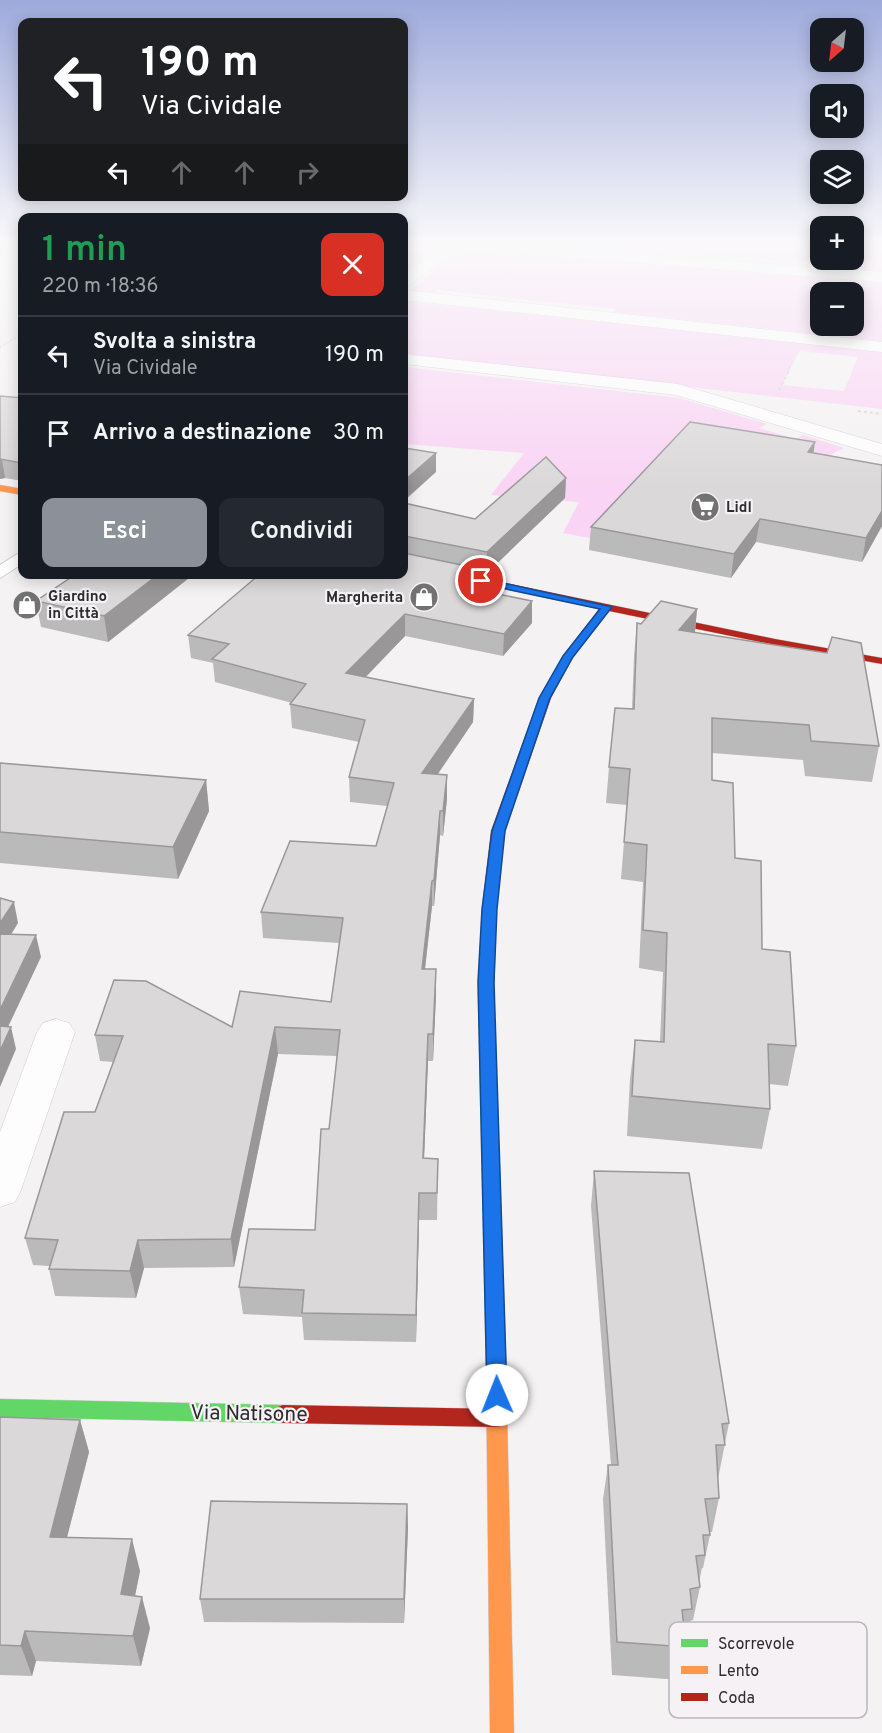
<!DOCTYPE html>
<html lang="it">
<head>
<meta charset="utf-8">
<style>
	:root { --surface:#171b24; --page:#242831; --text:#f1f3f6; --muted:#9ea1a6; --line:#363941; --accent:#8c9099 }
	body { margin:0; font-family:Overpass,sans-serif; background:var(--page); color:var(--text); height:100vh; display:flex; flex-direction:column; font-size:22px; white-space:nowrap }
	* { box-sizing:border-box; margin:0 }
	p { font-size:20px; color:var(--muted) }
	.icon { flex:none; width:33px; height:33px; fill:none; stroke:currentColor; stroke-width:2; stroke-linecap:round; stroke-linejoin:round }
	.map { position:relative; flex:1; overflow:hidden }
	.details { position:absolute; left:18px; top:213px; width:390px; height:366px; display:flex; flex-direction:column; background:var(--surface); border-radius:12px; box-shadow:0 3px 15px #0003 }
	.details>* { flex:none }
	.hud { position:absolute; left:18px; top:18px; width:390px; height:183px; border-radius:12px; box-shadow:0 3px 15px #0003; background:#202124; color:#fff; overflow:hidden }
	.needle { width:39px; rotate:208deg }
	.controls { position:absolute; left:810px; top:18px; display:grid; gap:12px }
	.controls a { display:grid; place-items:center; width:54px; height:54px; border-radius:12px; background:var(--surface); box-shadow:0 3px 15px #0003; font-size:30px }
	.pin { position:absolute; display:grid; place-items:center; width:51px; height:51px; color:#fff; margin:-26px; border:3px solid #fff; border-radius:50%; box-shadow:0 2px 6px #0007 }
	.me { position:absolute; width:66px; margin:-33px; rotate:359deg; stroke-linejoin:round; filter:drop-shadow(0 0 4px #0008) }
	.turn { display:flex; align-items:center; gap:21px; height:126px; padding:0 24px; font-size:27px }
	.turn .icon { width:78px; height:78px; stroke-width:2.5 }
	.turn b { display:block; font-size:42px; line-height:51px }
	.lanes { display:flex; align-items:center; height:57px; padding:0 24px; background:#0003; justify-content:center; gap:30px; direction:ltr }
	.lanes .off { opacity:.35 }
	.round { display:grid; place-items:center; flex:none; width:63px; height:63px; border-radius:12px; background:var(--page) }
	.headline { display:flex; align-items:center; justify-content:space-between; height:102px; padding:0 24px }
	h1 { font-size:36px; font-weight:600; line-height:45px; color:#1e9e55 }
	.cta { display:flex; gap:12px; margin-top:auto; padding:12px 24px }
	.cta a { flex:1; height:69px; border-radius:12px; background:var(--accent); color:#fff; font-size:24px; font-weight:600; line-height:69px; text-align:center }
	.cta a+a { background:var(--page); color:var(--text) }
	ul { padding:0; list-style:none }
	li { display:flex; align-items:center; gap:18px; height:78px; padding:0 24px; border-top:2px solid var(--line) }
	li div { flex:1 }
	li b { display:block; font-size:22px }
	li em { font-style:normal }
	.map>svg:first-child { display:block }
</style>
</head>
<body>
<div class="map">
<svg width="882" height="1733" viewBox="0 0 882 1733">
	<rect width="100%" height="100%" fill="#f4f2f3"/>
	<g fill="#f9d4f4" fill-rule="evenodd">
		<polygon points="404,244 408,244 450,248 428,254 404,273"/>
		<polygon points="576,244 820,244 820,260 836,260 807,262 573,248"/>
		<path d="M862,244h20v29l-69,-7c29,0 32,1 49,-22z"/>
		<path d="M474,254l270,15 138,12v60l-269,-29 3,-3 -179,-19 -7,5 -19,-5 43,-34zM820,292h34v34h-34z"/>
		<path d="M404,301l478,50v58l-478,-55zM799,351l59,6 -14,34 -62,-6z"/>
		<polygon points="404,367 679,398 767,424 759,428 795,439 803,435 844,448 824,458 594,539 563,533 579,502 491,495 524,453 404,444"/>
	</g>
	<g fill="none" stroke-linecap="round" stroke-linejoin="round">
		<g stroke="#d0cecf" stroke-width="2">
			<polygon id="lane" points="22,551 22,564 0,578 0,565"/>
		</g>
		<g stroke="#d0cecf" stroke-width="1">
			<g id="street">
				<polygon points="468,245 535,247 882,272 882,282 535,255 468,253 448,257 409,285 404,287 404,275 438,251"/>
				<polygon points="404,290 882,342 882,352 404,300"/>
				<polygon points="404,354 678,384 882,444 882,456 676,395 404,364"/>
				<polygon points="56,1019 69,1023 75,1032 21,1190 15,1202 0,1207 0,1132 37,1032 43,1023"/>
			</g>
		</g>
		<g stroke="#d0cecf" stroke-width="1">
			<g id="fast">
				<polygon points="486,987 491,988 494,992 506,1363 503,1369 496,1372 489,1369 486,1363 478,992 481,988"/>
				<polygon points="0,1399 283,1405 290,1408 293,1414 290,1420 283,1423 0,1417"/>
			</g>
		</g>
		<g stroke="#d0cecf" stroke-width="1">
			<g id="slow">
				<polygon points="0,485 22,489 22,495 0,491"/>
				<polygon points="496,1354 503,1357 506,1363 514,1733 490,1733 486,1363 489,1357"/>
			</g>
		</g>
		<g stroke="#d0cecf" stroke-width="1">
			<g id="jam">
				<polygon points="404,562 775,639 882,658 882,664 775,645 609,611 573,657 551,698 505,831 496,909 494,992 491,996 481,996 478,992 482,909 491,831 539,698 563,656 599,609 404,568"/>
				<polygon points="283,1405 498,1409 505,1412 508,1418 505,1424 498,1427 283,1423 276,1420 273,1414 276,1408"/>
			</g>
		</g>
		<g stroke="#d8d7d8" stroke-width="1.5" stroke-dasharray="2 2" stroke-linecap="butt">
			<polyline points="0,347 22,334"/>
			<polyline points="788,372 792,364"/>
		</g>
		<g stroke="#d8d7d8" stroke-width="2" stroke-dasharray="3 3" stroke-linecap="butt">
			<polyline points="779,390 789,371"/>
			<polyline points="858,411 882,414"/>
		</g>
		<use href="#lane" fill="#fdfdfd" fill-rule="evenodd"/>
		<use href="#street" fill="#fdfdfd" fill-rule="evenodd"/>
		<use href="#fast" fill="#63d668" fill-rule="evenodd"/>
		<use href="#slow" fill="#ff974d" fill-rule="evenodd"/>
		<use href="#jam" fill="#b3261e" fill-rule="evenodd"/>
	</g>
	<g fill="#bbbabb">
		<polygon points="0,396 22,398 22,481 5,478 0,479"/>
		<polygon points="814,453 882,465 882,526 862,562 756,542 731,578 589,550 591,527"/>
		<polygon points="566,478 565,498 487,573 471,569 470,582 484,584 484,591 532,601 532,623 503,656 405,636 366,677 474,699 473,722 438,774 447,775 447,799 443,836 440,835 434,906 432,906 425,969 436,969 436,995 433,1061 428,1061 424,1158 438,1159 437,1220 419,1220 416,1342 304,1340 302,1317 243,1314 239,1287 315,1230 329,1129 337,1056 278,1054 234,1267 144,1268 136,1298 55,1296 49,1269 49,1266 33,1265 25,1238 95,1112 113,1062 100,1061 95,1035 232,1027 331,1002 339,943 263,938 261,912 376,846 387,806 350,802 349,777 359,742 292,728 290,704 292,703 215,682 213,663 191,658 188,635 404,504 475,519"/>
		<polygon points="194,574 108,642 41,627 36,601"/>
		<polygon points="697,609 695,632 879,746 872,782 805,776 803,760 712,753 712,780 762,949 796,1046 788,1086 769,1084 770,1109 762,1149 627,1136 630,1079 635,1040 660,1042 663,972 639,968 643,882 621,879 627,805 606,803 609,767 632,708 634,656 637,623 641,624"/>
		<polygon points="0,763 206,780 209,811 178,879 0,863"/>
		<polygon points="594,1171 729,1423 718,1479 719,1498 712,1532 710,1532 710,1535 703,1568 702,1568 699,1582 700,1587 693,1620 690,1621 686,1640 686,1647 680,1680 612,1675 603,1499 608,1465 611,1465 591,1206"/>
		<polygon points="0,1417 80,1420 89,1452 67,1537 140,1571 135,1596 150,1628 141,1666 36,1661 32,1676 0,1675"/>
		<polygon points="407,1504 408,1528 404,1623 204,1622 200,1599"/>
	</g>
	<g fill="#999798">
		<polygon points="815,442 812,464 808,452"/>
		<polygon points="436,453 436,472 404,501 404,481"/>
		<polygon points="0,459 2,459 5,478 0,479"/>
		<polygon points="566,478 565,498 487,573 487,552"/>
		<polygon points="882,511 882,526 862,562 866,538"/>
		<polygon points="760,519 756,542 731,578 734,554"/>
		<polygon points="471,567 470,588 458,579"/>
		<polygon points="159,574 194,574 108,642 104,616"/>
		<polygon points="484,584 483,606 478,590"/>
		<polygon points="532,601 532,623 503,656 504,634"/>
		<polygon points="697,609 694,642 679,630"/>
		<polygon points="405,614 405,636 347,696 346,673"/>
		<polygon points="474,699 473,722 422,797 422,773"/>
		<polygon points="447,775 447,799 443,836 443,811"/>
		<polygon points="206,780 209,811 178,879 173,847"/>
		<polygon points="440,811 440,835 434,906 434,880"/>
		<polygon points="432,881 432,906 422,995 422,969"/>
		<polygon points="14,902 18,923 0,953 0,923"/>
		<polygon points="36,935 41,957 0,1044 0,1010"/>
		<polygon points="436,969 436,995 433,1061 433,1034"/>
		<polygon points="11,1027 16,1049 0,1087 0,1051"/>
		<polygon points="275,1027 278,1054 234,1267 231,1239"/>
		<polygon points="428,1034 428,1061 423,1185 423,1158"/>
		<polygon points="419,1193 419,1220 416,1342 416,1315"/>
		<polygon points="138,1240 144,1268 136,1298 130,1271"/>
		<polygon points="80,1420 89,1452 59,1568 50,1537"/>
		<polygon points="407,1504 408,1528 404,1623 404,1599"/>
		<polygon points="132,1539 140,1571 129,1625 121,1594"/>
		<polygon points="142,1597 150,1628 141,1666 133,1636"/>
		<polygon points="25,1631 36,1661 32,1676 21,1646"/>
	</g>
	<g fill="#dad8d9" stroke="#999798" stroke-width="1.5">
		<polygon points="0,396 22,398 22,463 0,459"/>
		<polygon points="690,422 815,442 808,452 882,465 882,511 866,538 760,519 734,554 591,527"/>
		<polygon points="404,448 436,453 404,481"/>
		<polygon points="546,457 566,478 487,552 404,536 404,503 475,519"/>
		<polygon points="404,553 471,567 458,579 484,584 478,590 532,601 504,634 405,614 346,673 474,699 422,773 447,775 443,811 440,811 434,880 432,881 422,969 436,969 433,1034 428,1034 423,1158 438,1159 437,1193 419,1193 416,1315 302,1313 304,1290 239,1287 249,1229 315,1230 321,1129 329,1129 340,1030 275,1027 231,1239 138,1240 130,1271 49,1269 58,1240 25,1238 64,1112 95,1112 123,1036 95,1035 114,980 146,981 232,1027 240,991 331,1002 343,918 261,912 290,841 376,846 394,783 349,777 365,720 290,704 306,684 212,659 229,644 188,635 260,574 404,574"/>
		<polygon points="76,574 159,574 104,616 36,601"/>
		<polygon points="661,601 697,609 679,630 827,653 832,637 861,643 879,746 811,741 809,725 712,718 712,780 733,783 735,858 761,861 762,949 790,952 796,1046 768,1044 770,1109 632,1096 635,1040 664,1042 667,933 643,930 647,845 624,842 630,769 609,767 615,708 634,709 637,623 641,624"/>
		<polygon points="0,763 206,780 173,847 0,832"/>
		<polygon points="0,898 14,902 0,923"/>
		<polygon points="0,934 36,935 0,1010"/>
		<polygon points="0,1026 11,1027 0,1051"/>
		<polygon points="594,1171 689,1173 729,1423 722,1424 725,1445 716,1445 719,1498 705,1499 710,1535 703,1535 705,1555 696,1556 700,1587 690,1589 692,1609 682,1610 686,1647 617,1642 608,1465 618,1465"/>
		<polygon points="0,1417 80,1420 50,1537 132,1539 121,1594 142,1597 133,1636 25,1631 21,1646 0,1645"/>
		<polygon points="211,1501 407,1504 404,1599 200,1599"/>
	</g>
	<linearGradient id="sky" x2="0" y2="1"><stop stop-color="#9eaadc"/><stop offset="0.5" stop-color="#faf9fa"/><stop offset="1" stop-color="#faf9fa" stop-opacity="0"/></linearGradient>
	<rect width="882" height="487" fill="url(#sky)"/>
	<polygon fill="#1a73e8" stroke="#114b97" stroke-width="1.5" points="481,578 612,607 573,657 550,698 505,831 497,909 494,982 507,1395 504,1402 497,1404 490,1402 487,1395 478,982 482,909 492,831 539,698 563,656 600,609 478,583 478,579"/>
	<defs>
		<g id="supermarket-disc" transform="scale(1.5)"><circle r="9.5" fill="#737273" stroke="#f5f1f4"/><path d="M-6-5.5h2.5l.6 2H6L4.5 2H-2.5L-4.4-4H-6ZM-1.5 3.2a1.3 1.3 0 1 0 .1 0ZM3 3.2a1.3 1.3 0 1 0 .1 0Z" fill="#fff"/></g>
		<g id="shop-disc" transform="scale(1.5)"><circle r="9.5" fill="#737273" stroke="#f5f1f4"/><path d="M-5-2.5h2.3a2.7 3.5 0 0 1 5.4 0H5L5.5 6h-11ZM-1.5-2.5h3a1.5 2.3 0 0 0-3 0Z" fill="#fff"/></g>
	</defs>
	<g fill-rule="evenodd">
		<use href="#supermarket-disc" x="705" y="507"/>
		<use href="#shop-disc" x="424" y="597"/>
		<use href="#shop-disc" x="27" y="605"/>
	</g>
	<g text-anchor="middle" stroke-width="4.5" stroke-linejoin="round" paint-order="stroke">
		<g font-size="15" font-weight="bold" fill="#2e2d2e" stroke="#f5f1f4" text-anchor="start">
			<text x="726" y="512">Lidl</text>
			<text x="48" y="601">Giardino<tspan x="48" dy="17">in Città</tspan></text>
			<text x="403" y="602" text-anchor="end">Margherita</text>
		</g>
		<g font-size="21" fill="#2e2d2e" stroke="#f5f1f4">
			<text transform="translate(249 1413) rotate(1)" y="7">Via Natisone</text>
		</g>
	</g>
	<rect x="669" y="1622" width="198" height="96" rx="9" fill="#f5f1f4" stroke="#b9b6b9" stroke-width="1.5"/>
	<rect x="681" y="1639" width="27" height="8" fill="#63d668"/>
	<rect x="681" y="1666" width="27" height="8" fill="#ff974d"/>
	<rect x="681" y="1693" width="27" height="8" fill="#b3261e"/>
	<g font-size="16" fill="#2e2d2e">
		<text x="718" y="1649">Scorrevole</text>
		<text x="718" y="1676">Lento</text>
		<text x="718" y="1703">Coda</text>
	</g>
</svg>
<div class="controls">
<a><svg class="needle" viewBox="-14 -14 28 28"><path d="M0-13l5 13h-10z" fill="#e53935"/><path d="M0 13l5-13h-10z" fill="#9ea1a6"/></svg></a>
<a><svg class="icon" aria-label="sound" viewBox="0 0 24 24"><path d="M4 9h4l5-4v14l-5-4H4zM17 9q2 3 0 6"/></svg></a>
<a><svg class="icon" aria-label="layers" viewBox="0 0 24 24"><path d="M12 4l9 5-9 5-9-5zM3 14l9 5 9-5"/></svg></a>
<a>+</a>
<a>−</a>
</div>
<div class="pin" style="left:481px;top:581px;background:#d93025"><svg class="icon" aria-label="arrive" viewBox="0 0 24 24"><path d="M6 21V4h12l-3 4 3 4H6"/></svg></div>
<svg class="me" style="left:497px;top:1395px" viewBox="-20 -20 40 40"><circle r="19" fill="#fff"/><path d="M0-13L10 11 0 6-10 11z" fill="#1a73e8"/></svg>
<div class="hud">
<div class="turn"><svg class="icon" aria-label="left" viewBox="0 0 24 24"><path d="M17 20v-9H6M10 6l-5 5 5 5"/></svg><div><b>190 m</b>Via Cividale</div></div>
<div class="lanes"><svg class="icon" aria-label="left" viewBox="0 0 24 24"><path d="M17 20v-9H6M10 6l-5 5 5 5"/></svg><svg class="icon off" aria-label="ahead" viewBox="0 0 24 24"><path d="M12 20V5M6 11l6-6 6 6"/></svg><svg class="icon off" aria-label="ahead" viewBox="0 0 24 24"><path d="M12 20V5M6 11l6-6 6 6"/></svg><svg class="icon off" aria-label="right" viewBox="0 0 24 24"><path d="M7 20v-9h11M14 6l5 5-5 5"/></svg></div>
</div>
<section class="details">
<div class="headline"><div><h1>1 min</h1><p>220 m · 18:36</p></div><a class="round" style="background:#d93025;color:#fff"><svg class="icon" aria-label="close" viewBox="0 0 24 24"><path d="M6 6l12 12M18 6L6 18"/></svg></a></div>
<ul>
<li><svg class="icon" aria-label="left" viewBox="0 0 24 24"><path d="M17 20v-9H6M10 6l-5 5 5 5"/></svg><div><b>Svolta a sinistra</b><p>Via Cividale</p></div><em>190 m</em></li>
<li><svg class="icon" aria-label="arrive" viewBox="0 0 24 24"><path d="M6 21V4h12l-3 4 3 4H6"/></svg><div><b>Arrivo a destinazione</b></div><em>30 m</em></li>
</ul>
<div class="cta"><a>Esci</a><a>Condividi</a></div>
</section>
</div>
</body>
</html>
